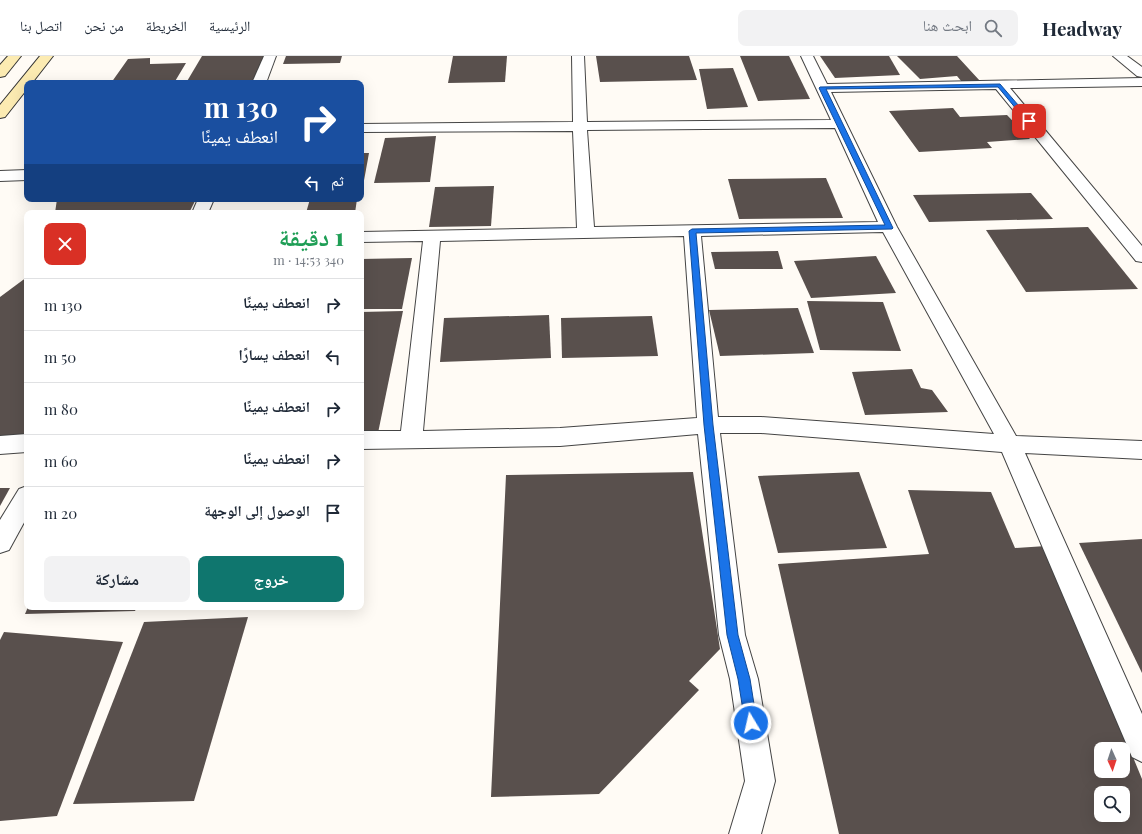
<!DOCTYPE html>
<html lang="ar">
<head>
<meta charset="utf-8">
<style>
	:root { --surface:#fff; --page:#f2f2f3; --text:#1f2937; --muted:#747a83; --line:#e0e1e3; --accent:#0f766e }
	body { margin:0; font-family:"Playfair Display","Noto Naskh Arabic",serif; background:var(--page); color:var(--text); direction:rtl; height:100vh; display:flex; flex-direction:column; font-size:15px; white-space:nowrap }
	* { box-sizing:border-box; margin:0 }
	p { font-size:13px; color:var(--muted) }
	.icon { flex:none; width:22px; height:22px; fill:none; stroke:currentColor; stroke-width:2; stroke-linecap:round; stroke-linejoin:round }
	.map { position:relative; flex:1; overflow:hidden; direction:ltr }
	.drawer { position:absolute; left:24px; top:154px; width:340px; height:400px; display:flex; flex-direction:column; background:var(--surface); border-radius:8px; box-shadow:0 4px 16px #0002; direction:rtl }
	.drawer>* { flex:none }
	.guide { position:absolute; left:24px; top:24px; width:340px; height:122px; border-radius:8px; box-shadow:0 4px 16px #0002; direction:rtl; background:#1a4fa0; color:#fff; overflow:hidden }
	.needle { width:26px; rotate:177deg }
	.controls { position:absolute; left:1094px; top:686px; display:grid; gap:8px }
	.controls a { display:grid; place-items:center; width:36px; height:36px; border-radius:8px; background:var(--surface); box-shadow:0 4px 16px #0002; font-size:20px }
	.pin { position:absolute; display:grid; place-items:center; width:34px; height:34px; color:#fff; margin:-17px; border-radius:8px; box-shadow:0 2px 6px #0006 }
	.me { position:absolute; width:44px; margin:-22px; rotate:351deg; stroke-linejoin:round; filter:drop-shadow(0 0 3px #0008) }
	.turn { display:flex; align-items:center; gap:14px; height:84px; padding:0 20px; font-size:18px }
	.turn .icon { width:52px; height:52px; stroke-width:2.5 }
	.turn b { display:block; font-size:28px; line-height:34px }
	.then { display:flex; align-items:center; height:38px; padding:0 20px; background:#0003; gap:8px; font-size:15px }
	.round { display:grid; place-items:center; flex:none; width:42px; height:42px; border-radius:8px; background:var(--page) }
	.summary { display:flex; align-items:center; justify-content:space-between; height:68px; padding:0 20px }
	h1 { font-size:24px; font-weight:800; line-height:30px; color:#1e9e55 }
	.primary-button { display:flex; gap:8px; margin-top:auto; padding:8px 20px }
	.primary-button a { flex:1; height:46px; border-radius:8px; background:var(--accent); color:#fff; font-size:16px; font-weight:800; line-height:46px; text-align:center }
	.primary-button a+a { background:var(--page); color:var(--text) }
	ul { padding:0; list-style:none }
	li { display:flex; align-items:center; gap:12px; height:52px; padding:0 20px; border-top:1px solid var(--line) }
	li div { flex:1 }
	li b { display:block; font-size:15px }
	li em { font-style:normal }
	header { display:flex; align-items:center; gap:24px; box-sizing:border-box; height:56px; padding:0 20px; background:var(--surface); border-bottom:1px solid var(--line) }
	header strong { font-size:19px }
	nav { display:flex; gap:22px; margin-inline-start:auto; font-size:14px }
	.search { width:280px; height:36px; background:var(--page); display:flex; align-items:center; gap:10px; box-sizing:border-box; padding:0 14px; border-radius:8px; color:var(--muted); font-size:15px }
	.map>svg:first-child { display:block }
</style>
</head>
<body>
<header>
<strong>Headway</strong>
<div class="search"><svg class="icon" aria-label="search" viewBox="0 0 24 24"><circle cx="10" cy="10" r="6"/><path d="M15 15l6 6"/></svg>ابحث هنا</div>
<nav><a>الرئيسية</a><a>الخريطة</a><a>من نحن</a><a>اتصل بنا</a></nav>
</header>
<div class="map">
<svg width="1142" height="778" viewBox="0 0 1142 778">
	<rect width="100%" height="100%" fill="#fffbf5"/>
	<g fill="#59504d" fill-rule="evenodd">
		<polygon points="202,0 266,0 253,27 186,27"/>
		<polygon points="286,0 342,0 340,7 283,8"/>
		<polygon points="453,0 507,0 505,26 448,27"/>
		<polygon points="596,0 689,0 697,24 600,26"/>
		<polygon points="740,0 789,0 810,43 758,45"/>
		<polygon points="820,0 889,0 900,19 835,22"/>
		<polygon points="897,0 957,0 980,25 962,26 957,20 920,23"/>
		<polygon points="150,2 150,8 186,7 174,27 111,27 128,3"/>
		<polygon points="733,12 748,51 707,53 699,13"/>
		<polygon points="953,52 960,61 1007,59 1030,83 987,86 992,92 919,96 889,55"/>
		<polygon points="436,80 430,126 374,127 385,82"/>
		<polygon points="361,97 369,97 363,130 361,130"/>
		<polygon points="826,122 843,162 739,163 728,123"/>
		<polygon points="494,130 491,170 429,171 435,131"/>
		<polygon points="1031,137 1053,163 929,166 913,139"/>
		<polygon points="57,143 196,143 189,157 55,157"/>
		<polygon points="310,143 357,143 355,157 306,157"/>
		<polygon points="1088,171 1138,233 1026,236 986,174"/>
		<polygon points="778,195 783,213 715,213 711,196"/>
		<polygon points="876,200 896,237 811,242 794,205"/>
		<polygon points="412,202 402,253 361,253 361,203"/>
		<polygon points="27,221 27,379 0,379 0,241"/>
		<polygon points="807,245 883,246 901,295 820,294"/>
		<polygon points="798,252 814,297 720,300 709,254"/>
		<polygon points="403,255 378,377 361,378 361,256"/>
		<polygon points="549,259 551,302 440,306 444,262"/>
		<polygon points="652,260 658,300 562,302 561,262"/>
		<polygon points="912,313 921,332 932,334 948,356 865,359 852,316"/>
		<polygon points="693,416 720,593 689,625 699,634 599,738 491,741 506,419"/>
		<polygon points="859,416 887,492 778,497 758,420"/>
		<polygon points="0,432 10,432 0,450"/>
		<path d="M908,434l83,2 24,56 31,-2 96,233v55h-303l-61,-270 151,-10zM1101,693h22v22h-22zM1101,737h22v22h-22z"/>
		<polygon points="1142,483 1142,617 1079,487"/>
		<polygon points="28,551 137,551 135,555 25,558"/>
		<polygon points="248,561 194,745 73,748 144,566"/>
		<polygon points="4,576 123,586 57,760 0,765 0,584"/>
	</g>
	<g fill="none" stroke-linecap="round" stroke-linejoin="round">
		<g stroke="#444" stroke-width="2">
			<g id="minor">
				<polygon points="264,0 276,0 266,27 252,27"/>
				<path d="M572,0h12l3,66 244,-2 -30,-64h12l14,28 315,-6v8l-132,2 132,158v16l-6,-1 -140,-172 -165,3 66,135 119,209 126,5v18l-117,-6 117,261v48l-10,-5 -130,-305 -241,-19h-41l25,202 13,44 17,102 -14,53h-32l16,-53 -15,-102 -11,-44 -21,-201 -138,12 -199,3v-18h40l22,-190 -62,1v-10l216,-4 -4,-97 -212,1v-8l212,-2zM835,72l43,94 -284,5 -7,-97zM883,176l111,202 -233,-17h-43l-17,-181zM684,180l13,182 -137,10 -137,3 17,-190z"/>
				<polygon points="1113,0 1127,0 1142,11 1142,21 1137,20"/>
				<polygon points="27,114 27,124 0,125 0,115"/>
				<polygon points="198,143 214,143 208,157 192,157"/>
				<polygon points="27,378 27,396 0,398 0,380"/>
				<polygon points="27,430 27,461 9,494 0,497 0,464 19,433"/>
			</g>
		</g>
		<g stroke="#333" stroke-width="2">
			<g id="secondary">
				<polygon points="8,0 21,0 5,20 0,21 0,9"/>
				<polygon points="40,0 53,0 32,27 27,27 27,33 5,61 0,62 0,49"/>
			</g>
		</g>
		<use href="#minor" fill="#fff" fill-rule="evenodd"/>
		<use href="#secondary" fill="#fcebb2" fill-rule="evenodd"/>
	</g>
	<polygon fill="#1a73e8" stroke="#114b97" points="1000,28 1031,64 1031,66 1027,66 998,31 826,33 893,172 892,173 696,177 713,369 738,579 750,623 757,667 755,671 751,673 747,671 745,667 738,623 727,579 704,369 689,175 692,173 885,169 819,32 820,31"/>
</svg>
<div class="controls">
<a><svg class="needle" viewBox="-14 -14 28 28"><path d="M0-13l5 13h-10z" fill="#e53935"/><path d="M0 13l5-13h-10z" fill="#747a83"/></svg></a>
<a><svg class="icon" aria-label="search" viewBox="0 0 24 24"><circle cx="10" cy="10" r="6"/><path d="M15 15l6 6"/></svg></a>
</div>
<div class="pin" style="left:1029px;top:65px;background:#d93025"><svg class="icon" aria-label="arrive" viewBox="0 0 24 24"><path d="M6 21V4h12l-3 4 3 4H6"/></svg></div>
<svg class="me" style="left:751px;top:667px" viewBox="-20 -20 40 40"><circle r="17" fill="#1a73e8" stroke="#fff" stroke-width="3"/><path d="M0-11L8 9 0 5-8 9z" fill="#fff"/></svg>
<div class="guide">
<div class="turn"><svg class="icon" aria-label="right" viewBox="0 0 24 24"><path d="M7 20v-9h11M14 6l5 5-5 5"/></svg><div><b>130 m</b>انعطف يمينًا</div></div>
<div class="then">ثم<svg class="icon" aria-label="left" viewBox="0 0 24 24"><path d="M17 20v-9H6M10 6l-5 5 5 5"/></svg></div>
</div>
<section class="drawer">
<div class="summary"><div><h1>1 دقيقة</h1><p>340 m · 14:53</p></div><a class="round" style="background:#d93025;color:#fff"><svg class="icon" aria-label="close" viewBox="0 0 24 24"><path d="M6 6l12 12M18 6L6 18"/></svg></a></div>
<ul>
<li><svg class="icon" aria-label="right" viewBox="0 0 24 24"><path d="M7 20v-9h11M14 6l5 5-5 5"/></svg><div><b>انعطف يمينًا</b></div><em>130 m</em></li>
<li><svg class="icon" aria-label="left" viewBox="0 0 24 24"><path d="M17 20v-9H6M10 6l-5 5 5 5"/></svg><div><b>انعطف يسارًا</b></div><em>50 m</em></li>
<li><svg class="icon" aria-label="right" viewBox="0 0 24 24"><path d="M7 20v-9h11M14 6l5 5-5 5"/></svg><div><b>انعطف يمينًا</b></div><em>80 m</em></li>
<li><svg class="icon" aria-label="right" viewBox="0 0 24 24"><path d="M7 20v-9h11M14 6l5 5-5 5"/></svg><div><b>انعطف يمينًا</b></div><em>60 m</em></li>
<li><svg class="icon" aria-label="arrive" viewBox="0 0 24 24"><path d="M6 21V4h12l-3 4 3 4H6"/></svg><div><b>الوصول إلى الوجهة</b></div><em>20 m</em></li>
</ul>
<div class="primary-button"><a>خروج</a><a>مشاركة</a></div>
</section>
</div>
</body>
</html>
